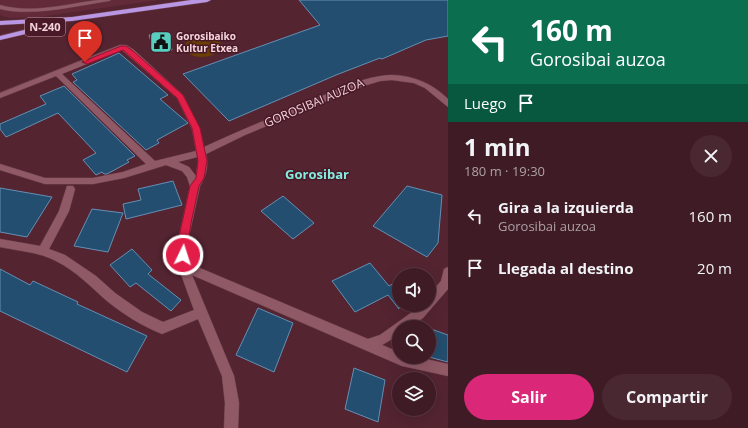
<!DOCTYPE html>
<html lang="es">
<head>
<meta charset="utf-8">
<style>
	:root { --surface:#3f1b25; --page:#4a2832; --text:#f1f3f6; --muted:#ada1a7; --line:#583942; --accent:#db2777 }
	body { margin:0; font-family:"Open Sans",sans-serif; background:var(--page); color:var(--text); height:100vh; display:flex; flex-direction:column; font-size:15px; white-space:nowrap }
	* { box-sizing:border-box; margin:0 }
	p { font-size:13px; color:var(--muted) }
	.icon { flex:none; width:22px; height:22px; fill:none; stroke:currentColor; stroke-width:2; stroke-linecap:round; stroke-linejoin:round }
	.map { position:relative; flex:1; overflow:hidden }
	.details { display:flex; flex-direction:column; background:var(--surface); width:300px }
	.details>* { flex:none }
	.guide { background:#0b6e4f; color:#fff; overflow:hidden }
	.controls { position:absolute; left:392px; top:268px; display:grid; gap:8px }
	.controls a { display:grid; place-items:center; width:44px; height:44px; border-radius:50%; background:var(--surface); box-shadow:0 4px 16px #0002,0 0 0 1px var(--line); font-size:20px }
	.pin { position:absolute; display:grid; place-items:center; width:34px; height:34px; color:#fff; margin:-41px -17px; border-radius:50% 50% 50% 0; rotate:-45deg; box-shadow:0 0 4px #0007 }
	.pin .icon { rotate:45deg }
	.me { position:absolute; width:44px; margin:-22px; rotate:4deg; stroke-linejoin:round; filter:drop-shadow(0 0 3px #0008) }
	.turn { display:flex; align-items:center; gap:14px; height:84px; padding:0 16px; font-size:18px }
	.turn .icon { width:52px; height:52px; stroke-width:2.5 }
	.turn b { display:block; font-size:28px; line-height:34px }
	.then { display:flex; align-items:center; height:38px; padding:0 16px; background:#0003; gap:8px; font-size:15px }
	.round { display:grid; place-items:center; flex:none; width:42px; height:42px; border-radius:21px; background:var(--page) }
	.summary { display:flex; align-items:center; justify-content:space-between; height:68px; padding:0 16px }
	h1 { font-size:24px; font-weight:700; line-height:30px }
	.button { display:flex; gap:8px; margin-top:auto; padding:8px 16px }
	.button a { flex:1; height:46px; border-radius:24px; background:var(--accent); color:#fff; font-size:16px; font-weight:700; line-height:46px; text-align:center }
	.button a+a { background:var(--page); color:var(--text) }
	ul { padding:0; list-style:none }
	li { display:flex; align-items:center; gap:12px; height:52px; padding:0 16px }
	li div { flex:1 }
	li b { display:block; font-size:15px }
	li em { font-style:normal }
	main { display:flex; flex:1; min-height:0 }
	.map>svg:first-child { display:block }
</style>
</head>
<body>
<main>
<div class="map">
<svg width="448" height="428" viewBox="0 0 448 428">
	<rect width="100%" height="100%" fill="#542431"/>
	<polygon fill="#632a39" points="0,0 159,0 39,17 9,18 0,15"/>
	<path fill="#6b3e03" d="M203,36l16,4 3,6c-5,14 -34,15 -38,1l4,-7z"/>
	<g fill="#234e6f" stroke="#648fb4">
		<polygon points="299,0 448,0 448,36 426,40 382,59 380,58 336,75 229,121 183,74 320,25"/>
		<polygon points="164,33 165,38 169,37 172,50 154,52 149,35"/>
		<polygon points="119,53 168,95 160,99 188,123 157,140 159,143 146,150 73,82 77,80 72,74"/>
		<polygon points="64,86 135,156 127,160 129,162 107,174 104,174 102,172 96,175 83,160 96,153 58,113 6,137 0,129 0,124 46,104 40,96"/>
		<polygon points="173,181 182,205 126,219 123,204 141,200 138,189"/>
		<polygon points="407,186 442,195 438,243 427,257 373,226"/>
		<polygon points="0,188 52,197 27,237 0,232"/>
		<polygon points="283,196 314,223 293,239 261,211"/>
		<polygon points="92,209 123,213 108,252 74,246"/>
		<polygon points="132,249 152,270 148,274 181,300 171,311 136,283 130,287 110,265"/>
		<polygon points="370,263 389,286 399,280 399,309 388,295 355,312 332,281"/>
		<polygon points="0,269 30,285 33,281 78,302 77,304 147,336 127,372 0,311"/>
		<polygon points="258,308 293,323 274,372 236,355"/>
		<polygon points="431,329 448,335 448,362 429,357"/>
		<polygon points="354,368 385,380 378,422 345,409"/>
	</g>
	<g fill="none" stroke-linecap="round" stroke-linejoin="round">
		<g stroke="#6d424f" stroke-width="1">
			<path id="lane" d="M98,0h13l-2,1c-33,5 -78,16 -109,8v-4c32,9 66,-1 98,-5z"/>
		</g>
		<g stroke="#6d424f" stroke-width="1">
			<path id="street" d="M120,45h6l8,5 49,45 17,34 4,18c35,-16 71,-31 106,-46 26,-10 53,-25 81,-26 22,0 42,9 57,24v8l-23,-19 -11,-5 -22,-3 -12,1 -23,7 -112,47 -39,19c3,11 0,22 -6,32l-13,59 1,18 180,76 12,-4 35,-25 5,-5h9v-10l12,-14 3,-12 4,-2v22l-25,29 -13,9h-11v8l-17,10 17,7v5h18l31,7v12l-46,-10 -210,-91 42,101 5,27 -1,25h-14l1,-25 -3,-27 -24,-57 -36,15c-20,-8 -39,-20 -55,-33 -16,-14 -31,-30 -51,-40 -17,-9 -37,-10 -56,-14v-8l40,7 19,-35 8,-25h6l2,3 -6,22 -20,38 16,6 31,21 19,17 27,19 21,10 31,-12 -16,-44 -1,-21 13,-59 -3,-9 -5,-6 -16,-6 -42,13 -31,6h-48l-45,-14v-6l45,14h48l30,-6 23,-8 -90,-88 -56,22v-5zM122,50l55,48 15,31 4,22 -41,10 -93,-87zM198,157v4l-2,15 -7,-9 -11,-5z"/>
		</g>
		<g stroke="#6d424f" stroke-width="1">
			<g id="highway">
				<polygon points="191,0 211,0 207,2 72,21 0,25 0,21 72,17"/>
				<polygon points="44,25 47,25 47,29 0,40 0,36"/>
			</g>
		</g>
		<use href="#lane" fill="#905966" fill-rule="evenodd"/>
		<use href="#street" fill="#905966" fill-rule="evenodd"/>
		<use href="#highway" fill="#ba97e4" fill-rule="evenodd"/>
	</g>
	<polygon fill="#e11d48" stroke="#92132f" points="121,46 126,46 133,51 183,95 200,128 207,161 204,178 199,186 191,223 186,258 183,259 179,258 177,245 182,223 190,186 196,178 198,161 192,128 177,98 123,50 87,64 82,62"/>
	<defs>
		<g id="civic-square" transform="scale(1.15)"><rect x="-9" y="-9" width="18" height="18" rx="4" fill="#58cec0" stroke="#491927"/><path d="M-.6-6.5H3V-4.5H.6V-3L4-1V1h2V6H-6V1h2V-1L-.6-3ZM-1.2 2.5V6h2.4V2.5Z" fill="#111"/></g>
	</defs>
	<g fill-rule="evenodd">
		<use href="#civic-square" x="161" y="42"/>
	</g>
	<g text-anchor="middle" stroke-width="3" stroke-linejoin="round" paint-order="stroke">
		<g font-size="10" font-weight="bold" fill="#f4d4da" stroke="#491927" text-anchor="start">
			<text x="176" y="40">Gorosibaiko<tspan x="176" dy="12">Kultur Etxea</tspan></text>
		</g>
		<rect fill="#491927" stroke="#c19ca4" stroke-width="1" x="25" y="18" width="40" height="18" rx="3"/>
		<g font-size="11" font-weight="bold" fill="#f4d4da">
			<text x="45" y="31">N-240</text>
		</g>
		<g font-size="12" fill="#f4d4da" stroke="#491927">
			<text transform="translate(314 103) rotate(-23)" y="4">GOROSIBAI AUZOA</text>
		</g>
		<g font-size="13" font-weight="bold" fill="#84ecdf" stroke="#491927">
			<text x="317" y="179">Gorosibar</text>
		</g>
	</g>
</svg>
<div class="controls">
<a><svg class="icon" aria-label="sound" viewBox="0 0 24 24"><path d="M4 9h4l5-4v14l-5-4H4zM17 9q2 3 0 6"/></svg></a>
<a><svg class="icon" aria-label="search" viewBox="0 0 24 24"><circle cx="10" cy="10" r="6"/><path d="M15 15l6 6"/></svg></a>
<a><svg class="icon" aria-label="layers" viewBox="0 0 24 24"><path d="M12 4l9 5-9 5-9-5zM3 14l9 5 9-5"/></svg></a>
</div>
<div class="pin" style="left:85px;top:62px;background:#d93025"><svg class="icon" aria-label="arrive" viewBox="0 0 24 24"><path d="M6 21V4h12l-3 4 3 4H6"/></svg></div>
<svg class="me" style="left:183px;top:255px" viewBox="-20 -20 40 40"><circle r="17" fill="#e11d48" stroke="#fff" stroke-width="3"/><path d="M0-11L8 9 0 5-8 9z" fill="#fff"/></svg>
</div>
<section class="details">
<div class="guide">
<div class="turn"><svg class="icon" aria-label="left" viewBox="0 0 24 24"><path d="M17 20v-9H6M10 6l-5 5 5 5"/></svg><div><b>160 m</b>Gorosibai auzoa</div></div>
<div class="then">Luego<svg class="icon" aria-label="arrive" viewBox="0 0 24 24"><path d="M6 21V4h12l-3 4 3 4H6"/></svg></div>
</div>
<div class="summary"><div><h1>1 min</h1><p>180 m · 19:30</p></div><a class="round"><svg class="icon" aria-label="close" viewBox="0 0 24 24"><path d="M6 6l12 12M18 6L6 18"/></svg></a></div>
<ul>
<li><svg class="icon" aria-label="left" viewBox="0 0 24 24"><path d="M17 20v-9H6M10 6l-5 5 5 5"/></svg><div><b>Gira a la izquierda</b><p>Gorosibai auzoa</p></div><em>160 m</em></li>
<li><svg class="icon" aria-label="arrive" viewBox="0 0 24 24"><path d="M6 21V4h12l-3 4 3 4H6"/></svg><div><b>Llegada al destino</b></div><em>20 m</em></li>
</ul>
<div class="button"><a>Salir</a><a>Compartir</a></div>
</section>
</main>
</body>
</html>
